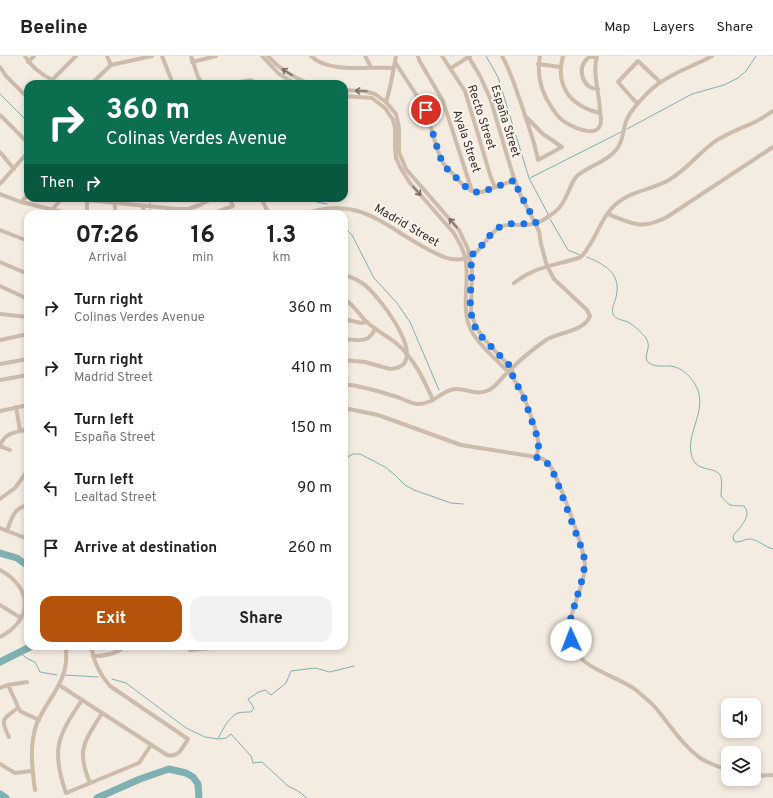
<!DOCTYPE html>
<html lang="en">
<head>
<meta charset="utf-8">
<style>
	:root { --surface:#fff; --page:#f2f2f2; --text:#222; --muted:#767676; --line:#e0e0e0; --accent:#b45309 }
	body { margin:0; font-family:Overpass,sans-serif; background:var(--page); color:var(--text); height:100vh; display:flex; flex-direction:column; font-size:15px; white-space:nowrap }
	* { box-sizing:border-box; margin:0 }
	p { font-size:13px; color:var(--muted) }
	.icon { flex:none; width:22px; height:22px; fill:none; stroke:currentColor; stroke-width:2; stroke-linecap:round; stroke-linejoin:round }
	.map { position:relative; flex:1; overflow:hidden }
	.details { position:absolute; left:24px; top:154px; width:324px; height:440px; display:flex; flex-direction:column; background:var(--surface); border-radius:12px; box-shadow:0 2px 6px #0003 }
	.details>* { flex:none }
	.guide { position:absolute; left:24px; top:24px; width:324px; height:122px; border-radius:12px; box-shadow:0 2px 6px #0003; background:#0b6e4f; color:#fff; overflow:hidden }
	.buttons { position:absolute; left:721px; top:642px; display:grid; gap:8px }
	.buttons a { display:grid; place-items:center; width:40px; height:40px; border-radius:8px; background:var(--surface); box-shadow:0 2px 6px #0003; font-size:20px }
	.pin { position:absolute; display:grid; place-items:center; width:34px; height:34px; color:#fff; margin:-17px; border:2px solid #fff; border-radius:50%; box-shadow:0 1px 4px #0007 }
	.me { position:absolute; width:44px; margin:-22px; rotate:358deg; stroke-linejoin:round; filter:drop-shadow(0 0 3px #0008) }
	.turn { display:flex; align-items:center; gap:14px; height:84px; padding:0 16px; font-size:18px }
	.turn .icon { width:52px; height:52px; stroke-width:2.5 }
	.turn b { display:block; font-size:28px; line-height:34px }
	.then { display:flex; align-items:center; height:38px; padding:0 16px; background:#0003; gap:8px; font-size:15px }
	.eta { display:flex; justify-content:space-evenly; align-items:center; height:68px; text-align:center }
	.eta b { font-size:24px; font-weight:700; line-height:28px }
	.cta { display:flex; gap:8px; margin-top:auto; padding:8px 16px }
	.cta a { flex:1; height:46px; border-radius:12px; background:var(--accent); color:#fff; font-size:16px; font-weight:700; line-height:46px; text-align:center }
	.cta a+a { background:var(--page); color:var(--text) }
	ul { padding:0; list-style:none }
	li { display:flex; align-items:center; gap:12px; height:60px; padding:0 16px }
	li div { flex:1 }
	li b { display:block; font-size:15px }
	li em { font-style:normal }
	header { display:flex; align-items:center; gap:24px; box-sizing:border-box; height:56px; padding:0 20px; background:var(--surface); border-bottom:1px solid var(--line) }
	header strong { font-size:19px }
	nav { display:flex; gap:22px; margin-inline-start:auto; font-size:14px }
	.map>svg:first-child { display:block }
</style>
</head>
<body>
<header>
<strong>Beeline</strong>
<nav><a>Map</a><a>Layers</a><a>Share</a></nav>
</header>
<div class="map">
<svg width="773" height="742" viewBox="0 0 773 742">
	<rect width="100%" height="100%" fill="#f4ebe1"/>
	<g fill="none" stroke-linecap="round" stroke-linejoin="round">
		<g stroke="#7fb0b2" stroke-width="1">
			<polyline points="486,0 498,21 529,122 548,158"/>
			<polyline points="0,38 28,66"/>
			<polyline points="627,73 692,38 724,29 738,22 746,15 756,0"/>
			<polyline points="530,122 621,76"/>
			<polyline points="317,146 327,148"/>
			<polyline points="150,149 150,142"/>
			<polyline points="331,154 334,158"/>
			<polyline points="150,158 150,153"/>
			<polyline points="550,163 568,194 580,199"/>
			<polyline points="344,171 352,179 374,222 397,247 410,266 439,334"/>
			<path d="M587,201c21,9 36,18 28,44 -2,5 -4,10 -1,15 4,4 9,4 14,6 7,4 13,10 18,16 7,11 -5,18 3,25 6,4 14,3 21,3 12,1 22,11 27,22 10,22 -10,44 -6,65 4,21 22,12 29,22 3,6 1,14 1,21 10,12 9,9 23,10 9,10 -5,22 -11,30l1,5 3,1c4,0 8,-3 12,-3 9,0 15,8 24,10"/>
			<polyline points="344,403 353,398 360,398 385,411 395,419 405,429 414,434 451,447 463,448"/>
			<polyline points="20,597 28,603 35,606 40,616 57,619"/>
			<polyline points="65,619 98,621"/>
			<path d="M112,623l14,4 60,45 19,9 13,2c4,-9 11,-22 20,-26 3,-1 9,-1 13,-1l3,-4 -6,-9 11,-7 6,-2 6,5 15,-12 5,-12 24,-3 15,4 24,-6"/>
			<polyline points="219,683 226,682 231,678 251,700 253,707 262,706 288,730 298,735 307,742"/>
		</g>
		<g stroke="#7fb0b2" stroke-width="7">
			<polyline points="0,497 17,502 28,510"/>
			<polyline points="0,606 32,590"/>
			<polyline points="0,738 6,742"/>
			<polyline points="97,742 140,723 169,713 186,717 193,721 198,728 199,742"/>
		</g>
		<g stroke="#cdbbac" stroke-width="4">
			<path d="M25,0c6,11 16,18 27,24"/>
			<polyline points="107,0 111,9"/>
			<polyline points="162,0 173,28"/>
			<polyline points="191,0 198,21 203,28"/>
			<polyline points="262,0 279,18 296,28"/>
			<path d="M268,0c11,13 27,22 42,28"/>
			<path d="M311,0c19,18 57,10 82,12"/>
			<polyline points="365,0 371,11"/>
			<polyline points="418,0 419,4 443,45 472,135"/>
			<polyline points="442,0 465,35 491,122 495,131"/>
			<path d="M502,0c10,17 14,35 21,53 5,17 12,33 15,51l24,-13 -19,-13 -18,-18"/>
			<path d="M540,0c-4,20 1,36 12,52 3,4 6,9 10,12 13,10 45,22 38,-7 -30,-7 -45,-27 -37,-57"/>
			<path d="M597,0c-5,19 3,38 3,57"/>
			<path d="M597,1h-8l-4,4c-7,10 -2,28 13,28"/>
			<polyline points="28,6 34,0"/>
			<polyline points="192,6 216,0"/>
			<polyline points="395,6 426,54 437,93 443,107 463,129 472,135 482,136 515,124"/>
			<polyline points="538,8 560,11"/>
			<polyline points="0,11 6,20 28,42"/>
			<polyline points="451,12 470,0"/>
			<polyline points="48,28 76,0"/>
			<polyline points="91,28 111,9 152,0"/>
			<polyline points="229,28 250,24 260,28"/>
			<polyline points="344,34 364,35 375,38 386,46 396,58 399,72 399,96 406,113 459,174 468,193 472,215 471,255 475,269 484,283 512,313 513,322"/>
			<path d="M344,40l28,2 13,10 8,12 2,8v19l1,11 4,9 10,16 43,49c5,8 10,16 12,25 6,24 -6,51 7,75 9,16 25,27 37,41 12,14 18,31 24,49 4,12 8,22 3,35"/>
			<path d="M386,46c5,-15 7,-30 10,-46"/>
			<polyline points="637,47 632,42 618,26 638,5 660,26"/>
			<polyline points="0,59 28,87"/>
			<polyline points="0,96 14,113"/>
			<polyline points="0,128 28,96"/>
			<polyline points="0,138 21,146 71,158"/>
			<polyline points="85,142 87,144 177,153 188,153 200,149 213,142"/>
			<polyline points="115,142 115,158"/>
			<polyline points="261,142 269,158"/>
			<polyline points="87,144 87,158"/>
			<polyline points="21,146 28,139"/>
			<polyline points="143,150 144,158"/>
			<polyline points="52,154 62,142"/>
			<polyline points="211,158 233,150 229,142"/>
			<path d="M304,158c56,-20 80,13 127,37 10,5 19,10 31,8 21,-5 22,-22 38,-32 7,-4 13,-2 21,-2 10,0 20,-2 28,-9 5,-3 10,-7 13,-12 6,-9 8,-19 14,-27 11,-11 30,-14 40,-27 9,-10 6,-23 12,-33 6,-11 23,-29 33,-35 16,-11 35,-17 51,-26"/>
			<path d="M608,158c23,10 35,16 59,3l106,-70"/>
			<polyline points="0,174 28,185"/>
			<polyline points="0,206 28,218"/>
			<path d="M344,219c8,2 16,6 22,11 14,12 68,80 24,83l-25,-7 -21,-2"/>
			<path d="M514,227c24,-18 41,-17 67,-26 15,-16 19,-39 35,-53 16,-14 36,-14 53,-24 18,-11 29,-26 45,-38 13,-9 29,-14 43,-21 6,-3 11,-7 16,-10"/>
			<polyline points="0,230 28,243"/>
			<path d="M344,243c11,6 15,17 24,24 9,8 19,13 28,20 18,15 28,37 37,57"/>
			<polyline points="0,258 28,261"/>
			<polyline points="344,263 361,267 367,266"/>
			<path d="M344,283c15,1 24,5 31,-10"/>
			<polyline points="0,284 28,278"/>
			<polyline points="0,308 28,303"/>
			<polyline points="0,324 28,319"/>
			<path d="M344,328c17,2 34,7 50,12 8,2 15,7 23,8 17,1 25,-15 39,-15 12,0 21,7 33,1 8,-4 13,-13 20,-19 11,-11 24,-22 37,-31 13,-8 39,-9 44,-24l-3,-6 -33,-31 -7,-13 -6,-22 -2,-13 -20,-39 -7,-20 -22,-74 -10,-22 -12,-20"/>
			<polyline points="16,351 20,375"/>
			<path d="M344,352l34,7 83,30 75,12c6,1 10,3 13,7 9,13 37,88 36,103 -2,29 -24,51 -11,81 9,22 44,28 62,42 6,5 13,11 18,16 15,17 27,38 46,52 8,5 19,9 28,12"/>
			<polyline points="0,355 28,349"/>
			<polyline points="25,374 27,383"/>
			<polyline points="0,390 10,394"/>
			<path d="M0,391c3,-14 16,-15 28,-18"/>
			<polyline points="0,443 15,432 28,414"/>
			<polyline points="0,472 28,483"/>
			<path d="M7,474c5,-11 7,-24 21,-24"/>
			<path d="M0,514c33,18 33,50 0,67"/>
			<polyline points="0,549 21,562"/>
			<polyline points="189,590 190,594 234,590"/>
			<path d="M93,600c11,0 24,-2 32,-10"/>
			<polyline points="8,629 20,655 39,664"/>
			<path d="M59,629l108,70c12,3 16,-8 21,-16l-78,-53c-9,-10 -18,-26 -18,-40"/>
			<polyline points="0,632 8,629 27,626"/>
			<path d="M82,644c-25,37 -31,50 -16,93l73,-30 12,-18"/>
			<path d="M9,681c-9,-18 -7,-17 9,-29"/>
			<polyline points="0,708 15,717 32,715"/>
			<polyline points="754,720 773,719"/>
			<path d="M90,727c-14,-34 -6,-40 12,-70"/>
			<path d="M35,734c-3,-22 -6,-45 2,-67 8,-19 24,-35 28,-55 2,-7 1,-15 1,-22"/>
		</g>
	</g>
	<defs><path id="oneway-shaft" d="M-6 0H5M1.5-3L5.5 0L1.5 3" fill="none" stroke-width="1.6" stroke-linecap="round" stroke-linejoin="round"/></defs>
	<g stroke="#7d6f65">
		<use href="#oneway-shaft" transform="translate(287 16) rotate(-147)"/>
		<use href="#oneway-shaft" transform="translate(361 35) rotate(-177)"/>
		<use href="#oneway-shaft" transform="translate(417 135) rotate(49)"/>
		<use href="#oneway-shaft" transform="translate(453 167) rotate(-131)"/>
	</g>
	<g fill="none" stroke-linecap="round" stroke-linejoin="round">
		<path stroke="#1a73e8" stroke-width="7" stroke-dasharray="0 12.6" d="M426,54l14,47 8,13 19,18 9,4h6l33,-12 4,12 17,31c-10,2 -23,-1 -32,2 -15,5 -20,23 -34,31l2,15 -2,28 2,21 6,13 34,35 1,10 10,17 14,41 2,14 -3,7 10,4 9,15 29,79v18l-14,48 1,19"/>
	</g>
	<g text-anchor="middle" stroke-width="4" stroke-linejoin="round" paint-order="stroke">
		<g font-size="12" fill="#3b302b" stroke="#fbf5ee">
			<text transform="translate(482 61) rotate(72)" y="4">Recto Street</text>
			<text transform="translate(506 65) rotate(73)" y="4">España Street</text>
			<text transform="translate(467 85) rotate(72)" y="4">Ayala Street</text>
			<text transform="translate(407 169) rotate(30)" y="4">Madrid Street</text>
		</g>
	</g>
</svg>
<div class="buttons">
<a><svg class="icon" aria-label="sound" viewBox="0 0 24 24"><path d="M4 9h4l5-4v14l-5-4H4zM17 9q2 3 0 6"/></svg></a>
<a><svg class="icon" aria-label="layers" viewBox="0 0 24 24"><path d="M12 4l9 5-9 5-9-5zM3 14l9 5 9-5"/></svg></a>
</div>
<div class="pin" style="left:426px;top:54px;background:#d93025"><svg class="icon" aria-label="arrive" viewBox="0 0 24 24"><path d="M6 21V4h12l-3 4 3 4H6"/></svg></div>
<svg class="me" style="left:571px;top:584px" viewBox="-20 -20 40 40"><circle r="19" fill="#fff"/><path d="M0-13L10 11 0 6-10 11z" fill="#1a73e8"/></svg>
<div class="guide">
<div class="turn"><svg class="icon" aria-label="right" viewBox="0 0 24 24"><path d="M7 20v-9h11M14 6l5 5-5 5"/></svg><div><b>360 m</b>Colinas Verdes Avenue</div></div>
<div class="then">Then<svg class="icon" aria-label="right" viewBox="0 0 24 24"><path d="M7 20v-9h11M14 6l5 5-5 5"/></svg></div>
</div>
<section class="details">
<div class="eta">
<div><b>07:26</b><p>Arrival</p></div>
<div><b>16</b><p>min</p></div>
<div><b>1.3</b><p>km</p></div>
</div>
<ul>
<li><svg class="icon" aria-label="right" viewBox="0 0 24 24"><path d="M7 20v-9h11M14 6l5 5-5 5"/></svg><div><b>Turn right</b><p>Colinas Verdes Avenue</p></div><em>360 m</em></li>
<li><svg class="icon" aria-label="right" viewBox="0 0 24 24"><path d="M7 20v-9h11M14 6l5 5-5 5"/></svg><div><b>Turn right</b><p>Madrid Street</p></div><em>410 m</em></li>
<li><svg class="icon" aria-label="left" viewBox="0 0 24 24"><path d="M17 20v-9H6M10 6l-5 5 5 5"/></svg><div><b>Turn left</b><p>España Street</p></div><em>150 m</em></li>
<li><svg class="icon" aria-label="left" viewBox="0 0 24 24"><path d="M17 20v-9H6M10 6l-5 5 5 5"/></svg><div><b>Turn left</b><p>Lealtad Street</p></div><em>90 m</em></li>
<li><svg class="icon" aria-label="arrive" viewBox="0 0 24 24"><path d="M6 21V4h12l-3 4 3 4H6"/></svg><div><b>Arrive at destination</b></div><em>260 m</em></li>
</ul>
<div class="cta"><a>Exit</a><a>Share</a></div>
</section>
</div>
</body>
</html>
